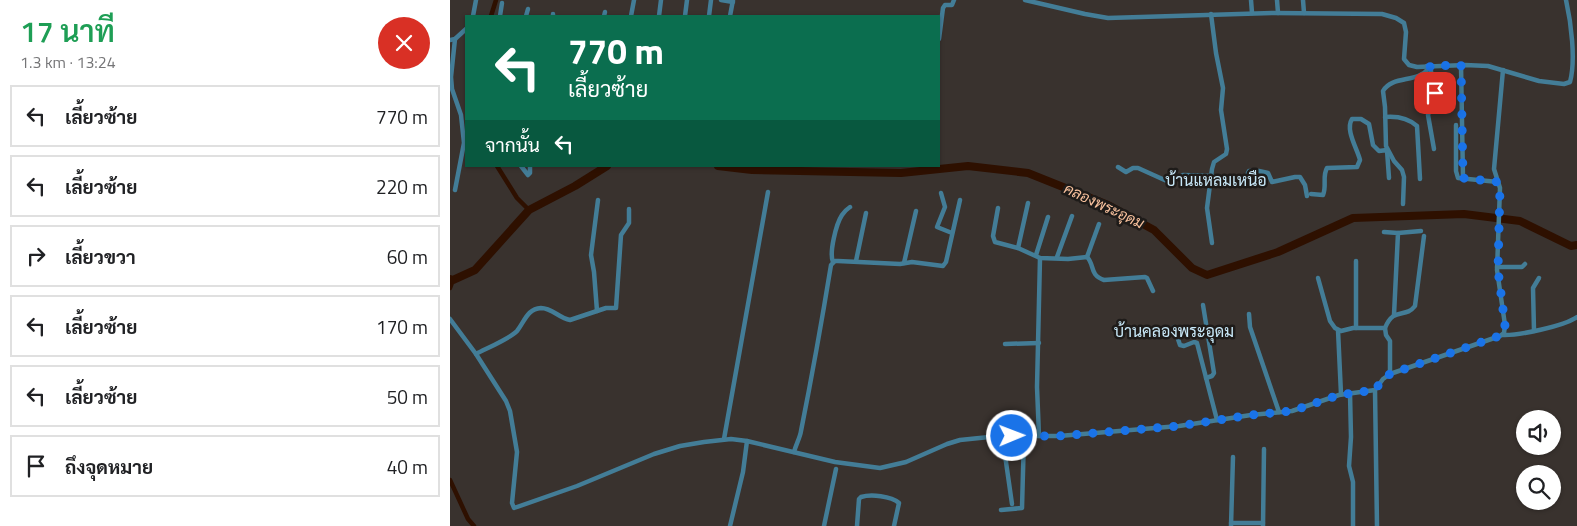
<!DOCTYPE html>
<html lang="th">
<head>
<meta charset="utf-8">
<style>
	:root { --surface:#fff; --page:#f6f6f6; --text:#202124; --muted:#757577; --line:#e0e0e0 }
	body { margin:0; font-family:"Titillium Web",Sarabun,sans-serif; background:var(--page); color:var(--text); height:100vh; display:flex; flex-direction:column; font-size:19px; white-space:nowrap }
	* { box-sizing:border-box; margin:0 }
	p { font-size:16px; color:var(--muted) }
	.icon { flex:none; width:28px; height:28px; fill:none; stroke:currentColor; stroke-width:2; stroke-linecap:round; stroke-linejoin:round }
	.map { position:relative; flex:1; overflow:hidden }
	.panel { display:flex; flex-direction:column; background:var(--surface); width:450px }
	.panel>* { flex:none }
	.hud { position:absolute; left:15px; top:15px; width:475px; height:152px; border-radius:0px; box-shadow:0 1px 4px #0004; background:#0b6e4f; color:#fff; overflow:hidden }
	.buttons { position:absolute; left:1066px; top:410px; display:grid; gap:10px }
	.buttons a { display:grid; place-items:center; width:45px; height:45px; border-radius:50%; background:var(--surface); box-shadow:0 1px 4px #0004; font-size:25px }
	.pin { position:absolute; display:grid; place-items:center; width:42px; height:42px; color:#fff; margin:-21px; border-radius:10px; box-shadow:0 2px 8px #0006 }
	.me { position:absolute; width:55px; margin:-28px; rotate:89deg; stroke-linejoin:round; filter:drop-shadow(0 0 4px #0008) }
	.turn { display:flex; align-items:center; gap:18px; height:105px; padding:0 20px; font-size:22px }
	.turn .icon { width:65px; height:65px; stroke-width:2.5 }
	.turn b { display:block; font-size:35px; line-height:42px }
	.then { display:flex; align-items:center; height:48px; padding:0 20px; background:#0003; gap:10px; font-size:19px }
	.round { display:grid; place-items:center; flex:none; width:52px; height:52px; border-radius:26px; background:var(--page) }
	.head { display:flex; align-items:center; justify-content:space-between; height:85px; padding:0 20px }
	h1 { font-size:30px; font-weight:600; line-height:38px; color:#1e9e55 }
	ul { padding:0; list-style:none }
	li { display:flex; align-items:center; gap:15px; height:62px; margin:0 10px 8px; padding:0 10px; border:2px solid var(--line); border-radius:0px }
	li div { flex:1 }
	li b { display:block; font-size:19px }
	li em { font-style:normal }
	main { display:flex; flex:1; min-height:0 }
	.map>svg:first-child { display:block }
</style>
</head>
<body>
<main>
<section class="panel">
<div class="head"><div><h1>17 นาที</h1><p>1.3 km · 13:24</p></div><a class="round" style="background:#d93025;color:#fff"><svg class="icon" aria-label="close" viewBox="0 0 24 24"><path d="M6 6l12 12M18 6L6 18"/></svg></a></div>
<ul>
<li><svg class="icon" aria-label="left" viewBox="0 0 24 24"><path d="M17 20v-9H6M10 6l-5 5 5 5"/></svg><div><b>เลี้ยวซ้าย</b></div><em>770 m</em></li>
<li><svg class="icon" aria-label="left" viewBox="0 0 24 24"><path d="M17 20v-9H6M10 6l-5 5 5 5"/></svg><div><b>เลี้ยวซ้าย</b></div><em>220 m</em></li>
<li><svg class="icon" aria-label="right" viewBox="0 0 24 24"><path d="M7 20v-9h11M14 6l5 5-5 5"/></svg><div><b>เลี้ยวขวา</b></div><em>60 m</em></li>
<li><svg class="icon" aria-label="left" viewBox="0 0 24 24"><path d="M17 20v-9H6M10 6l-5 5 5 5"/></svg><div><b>เลี้ยวซ้าย</b></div><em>170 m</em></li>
<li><svg class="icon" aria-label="left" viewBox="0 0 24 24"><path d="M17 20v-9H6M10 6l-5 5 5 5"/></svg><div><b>เลี้ยวซ้าย</b></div><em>50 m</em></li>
<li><svg class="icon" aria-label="arrive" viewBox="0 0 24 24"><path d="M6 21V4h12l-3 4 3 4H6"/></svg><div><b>ถึงจุดหมาย</b></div><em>40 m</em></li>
</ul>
</section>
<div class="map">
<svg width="1127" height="526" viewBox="0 0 1127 526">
	<rect width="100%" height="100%" fill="#39322e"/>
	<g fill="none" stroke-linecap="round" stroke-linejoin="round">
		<g stroke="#2e1000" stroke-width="4.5">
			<polyline points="41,16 46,0"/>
			<polyline points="47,166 67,198 79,210"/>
			<polyline points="0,288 3,280"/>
			<polyline points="0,480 18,519 24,526"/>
		</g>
		<g stroke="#2e1000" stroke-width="8">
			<polyline points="268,166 302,170 451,173 518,166 578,173 658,205 704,230 742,268 757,275 828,252 903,218 1014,214 1070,221 1121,246 1127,245"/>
			<polyline points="0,279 3,280 25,270 79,210 125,186 157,166"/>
		</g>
		<g stroke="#437d97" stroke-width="4.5">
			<polyline points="271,0 283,2"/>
			<path d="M575,0l60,14 23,4 166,-5 108,1 14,4 8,5 2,9 -2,27 5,6 8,2 48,-2 23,1 51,15 25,3 6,-2c6,-22 1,-60 -4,-82"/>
			<polyline points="801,0 802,13"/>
			<polyline points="827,0 828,13"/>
			<polyline points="853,0 854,13"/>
			<polyline points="761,14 766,53 773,88 771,110 777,149 776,154 764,162 762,169 757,208 762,243"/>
			<polyline points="23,16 26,0"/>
			<polyline points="50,16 52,3"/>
			<polyline points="76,16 78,9"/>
			<polyline points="103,16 103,14"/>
			<polyline points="154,16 155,12"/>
			<polyline points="181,16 184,0"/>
			<polyline points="209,16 211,0"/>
			<polyline points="235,16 237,0"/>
			<polyline points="259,16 261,0"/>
			<polyline points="280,16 283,0"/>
			<polyline points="5,39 1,77 2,89 11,115 14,143 5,190"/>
			<polyline points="489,39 493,8 495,5 502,5 504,0"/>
			<polyline points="0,40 5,39 16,29"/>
			<polyline points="1011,65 1013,178"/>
			<polyline points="980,66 985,93 978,115 984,149"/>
			<path d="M935,117c12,-1 23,1 32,9l3,53"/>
			<polyline points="1006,125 1006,171 1008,178 1048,182"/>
			<polyline points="71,166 78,175 80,173 80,166"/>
			<polyline points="668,167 676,172 683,168 688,168 719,182 733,175 762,176 794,183 797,181 798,173 799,171 809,171 818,173 822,182 845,177 850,177 855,185 857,196"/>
			<polyline points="491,193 495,207 487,227 502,233"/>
			<path d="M861,194l12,1c4,-9 -1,-19 4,-27l30,-1 3,-7c-3,-12 -15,-30 -8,-41h9l8,5 4,21 6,6 8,-1 2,28"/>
			<path d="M953,204l1,-27 -2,-7 -8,-9 -8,-15 -1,-39 -2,-16c9,-16 35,-8 45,-22l-1,-3"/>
			<path d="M548,208l-5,28 2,6 23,6 22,10 28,1 19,-2c8,8 2,18 17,23l41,-3 2,1 6,13"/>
			<polyline points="934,232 948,233 944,315"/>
			<polyline points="948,233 971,231"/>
			<polyline points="568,248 578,203"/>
			<polyline points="586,255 598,217"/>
			<polyline points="607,257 622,216"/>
			<polyline points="637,257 649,224"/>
			<polyline points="406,261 416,213"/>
			<path d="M383,262c-4,-9 3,-38 9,-47 2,-3 5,-6 8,-8"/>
			<polyline points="454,263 466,211"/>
			<polyline points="1047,267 1072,267 1075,264"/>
			<polyline points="868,278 880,321 885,328 891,331 903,328 935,328 936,335 940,341 940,374"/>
			<polyline points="753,305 764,373 762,376 756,378"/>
			<polyline points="147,311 144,272 141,255 148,200"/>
			<polyline points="799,314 800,327 829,412"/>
			<polyline points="0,319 26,354 56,401 60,411 67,452 62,503 64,508 127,486 204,454 230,446 254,442 281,439 297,441 385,462 430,468 456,462 497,444 510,440 549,436 609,436 729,426 801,415 842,411 889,395 925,390"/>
			<polyline points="724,327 730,345 734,346 744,342 747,343 767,420"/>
			<polyline points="906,328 906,261"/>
			<path d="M935,328c9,-22 20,-9 30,-22l9,-70"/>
			<polyline points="888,330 891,394"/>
			<polyline points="1084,331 1083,288 1089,278"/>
			<path d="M1052,335c16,1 62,-9 75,-18"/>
			<polyline points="555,344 589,343"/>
			<path d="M26,354c9,-5 35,-16 41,-23 8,-10 10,-22 24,-23 11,0 18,10 29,12l36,-12h10l5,-73 8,-12v-14"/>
			<polyline points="900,393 901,437 899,466 903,482 903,526"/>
			<polyline points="549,436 555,455 562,504"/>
			<polyline points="589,436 587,387 590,258"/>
			<polyline points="274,439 318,192"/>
			<path d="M344,452c2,-8 6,-14 7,-21 11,-55 21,-111 30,-166l4,-4h3l62,3 12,-2 31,4 3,-4 14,-62"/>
			<polyline points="551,510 572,508 574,436"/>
			<polyline points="781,523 813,523"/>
			<polyline points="280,526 293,472 297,441"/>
			<polyline points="374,526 386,469"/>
			<path d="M407,526l2,-27 2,-2c10,-3 30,-1 38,6l-5,23"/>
			<polyline points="781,526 783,457"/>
			<polyline points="813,526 814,449"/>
			<polyline points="927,526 925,390 933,379 940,374 1050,336 1054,333 1055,325 1047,270 1050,188 1044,169 1053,70"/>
		</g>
	</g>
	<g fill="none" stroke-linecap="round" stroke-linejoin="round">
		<polyline stroke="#1a73e8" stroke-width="9" stroke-dasharray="0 16.2" points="562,436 609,436 729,426 801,415 842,411 889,395 925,390 933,379 940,374 1052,335 1055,325 1048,270 1050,188 1048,182 1013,178 1011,65 980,66 985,93"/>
	</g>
	<g text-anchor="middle" stroke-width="5" stroke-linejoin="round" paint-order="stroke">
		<g font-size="15" font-style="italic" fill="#f8c19d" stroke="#1e1b19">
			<text transform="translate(654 206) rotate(25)" y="5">คลองพระอุดม</text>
		</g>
		<g font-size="16" fill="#c8e8f8" stroke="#1e1b19">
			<text x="766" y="186">บ้านแหลมเหนือ</text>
			<text x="724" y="337">บ้านคลองพระอุดม</text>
		</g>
	</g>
</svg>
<div class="buttons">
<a><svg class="icon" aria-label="sound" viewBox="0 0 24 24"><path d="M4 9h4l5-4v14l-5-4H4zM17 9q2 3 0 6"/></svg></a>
<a><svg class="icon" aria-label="search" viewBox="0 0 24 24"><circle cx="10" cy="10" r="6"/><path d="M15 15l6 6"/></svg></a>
</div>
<div class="pin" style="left:985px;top:93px;background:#d93025"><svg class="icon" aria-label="arrive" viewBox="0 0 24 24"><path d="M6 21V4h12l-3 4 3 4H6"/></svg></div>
<svg class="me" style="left:562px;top:436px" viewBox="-20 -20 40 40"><circle r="17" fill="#1a73e8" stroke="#fff" stroke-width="3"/><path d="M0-11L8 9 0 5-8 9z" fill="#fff"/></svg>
<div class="hud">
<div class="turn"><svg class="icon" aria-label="left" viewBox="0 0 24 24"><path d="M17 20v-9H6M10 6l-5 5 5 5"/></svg><div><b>770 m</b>เลี้ยวซ้าย</div></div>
<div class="then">จากนั้น<svg class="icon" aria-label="left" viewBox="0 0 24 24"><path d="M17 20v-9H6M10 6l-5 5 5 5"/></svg></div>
</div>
</div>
</main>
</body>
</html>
